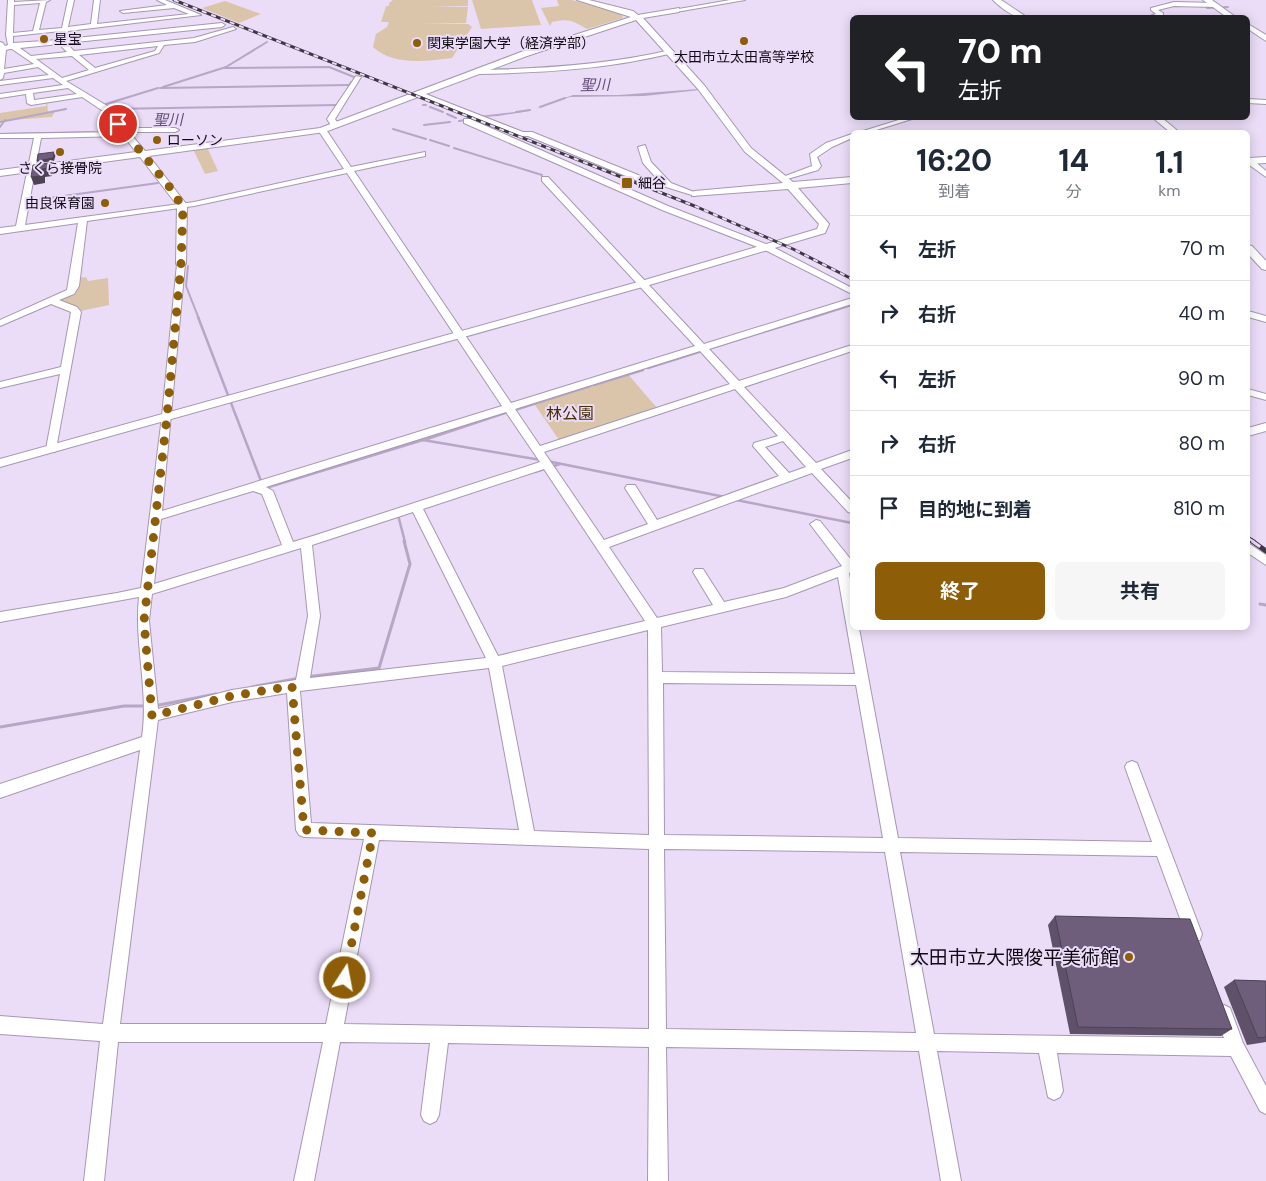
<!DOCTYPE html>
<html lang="ja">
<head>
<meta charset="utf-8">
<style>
	:root { --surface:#fff; --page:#f6f6f7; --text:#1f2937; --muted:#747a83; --line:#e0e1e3; --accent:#8d5d07 }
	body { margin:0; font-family:"DM Sans","Noto Sans JP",sans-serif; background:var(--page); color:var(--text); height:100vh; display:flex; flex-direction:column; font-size:19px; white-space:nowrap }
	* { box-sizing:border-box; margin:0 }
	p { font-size:16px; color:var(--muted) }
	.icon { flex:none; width:28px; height:28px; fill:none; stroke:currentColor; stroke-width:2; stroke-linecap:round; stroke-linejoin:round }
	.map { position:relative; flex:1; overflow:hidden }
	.panel { position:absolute; left:850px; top:130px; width:400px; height:500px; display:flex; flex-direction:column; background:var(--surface); border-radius:8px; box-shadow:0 2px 12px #0003 }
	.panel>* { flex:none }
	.guide { position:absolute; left:850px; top:15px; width:400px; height:105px; border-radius:8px; box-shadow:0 2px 12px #0003; background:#202124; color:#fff; overflow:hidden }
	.pin { position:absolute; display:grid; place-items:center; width:42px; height:42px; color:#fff; margin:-21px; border:2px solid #fff; border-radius:50%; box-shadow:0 1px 5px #0007 }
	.me { position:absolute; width:55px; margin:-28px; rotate:11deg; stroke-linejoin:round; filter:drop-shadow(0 0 4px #0008) }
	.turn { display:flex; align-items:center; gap:18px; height:105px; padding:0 25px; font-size:22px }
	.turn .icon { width:65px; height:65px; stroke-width:2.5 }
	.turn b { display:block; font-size:35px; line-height:42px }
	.eta { display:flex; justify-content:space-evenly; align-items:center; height:85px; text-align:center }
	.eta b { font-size:30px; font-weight:700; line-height:35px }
	.primary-button { display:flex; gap:10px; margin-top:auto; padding:10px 25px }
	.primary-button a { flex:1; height:58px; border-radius:8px; background:var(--accent); color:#fff; font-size:20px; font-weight:700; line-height:58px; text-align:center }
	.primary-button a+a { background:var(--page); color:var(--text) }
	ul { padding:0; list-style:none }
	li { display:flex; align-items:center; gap:15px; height:65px; padding:0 25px; border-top:1px solid var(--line) }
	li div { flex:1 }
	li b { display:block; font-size:19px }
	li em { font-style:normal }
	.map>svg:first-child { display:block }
</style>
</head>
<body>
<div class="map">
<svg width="1266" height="1181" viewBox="0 0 1266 1181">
	<rect width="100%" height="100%" fill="#ebdcf8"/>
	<g fill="#dbc5aa">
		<path d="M393,0h75v6h-39l39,1 -2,16h-44l46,1 4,3 -20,31c-26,3 -59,8 -79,-11l3,-13 11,-7 2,-5h-8l5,-16h3v-3z"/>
		<polygon points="472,0 532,0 541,25 481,29"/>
		<path d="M557,0h15l49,13 2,5 -36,11c-14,-8 -18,-11 -35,-7l-2,4 -9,-18 18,-2z"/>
		<polygon points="225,1 261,14 239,23 202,8"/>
		<polygon points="47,101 48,112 17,118 55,111 52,117 0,121 0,113 46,106"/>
		<polygon points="207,147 218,171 205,174 193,149"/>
		<polygon points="86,277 88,281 108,278 109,305 76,312 61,304 60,299 77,278"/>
		<polygon points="627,373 657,408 559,440 533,402"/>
	</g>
	<polygon fill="#b7a6c6" points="699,89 700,90 644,96 570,97 529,111 498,116 484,117 479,116 532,110 573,95 619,95"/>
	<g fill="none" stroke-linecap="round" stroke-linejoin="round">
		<g stroke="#b7a6c6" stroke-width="2">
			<polyline points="1207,8 1228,7"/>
			<polyline points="224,68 329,67 354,77"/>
			<polyline points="163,87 226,67 267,42"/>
			<polyline points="160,88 349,85"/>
			<polyline points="347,90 351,82"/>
			<polyline points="106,104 158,88"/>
			<polyline points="423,105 426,105"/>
			<polyline points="430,107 443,112"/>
			<polyline points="540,107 565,98"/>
			<polyline points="111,109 337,105"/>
			<polyline points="516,112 530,110"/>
			<polyline points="447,114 456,118"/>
			<polyline points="459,121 478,118"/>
			<polyline points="0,122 66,109"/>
			<polyline points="424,125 450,122"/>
			<polyline points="0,127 5,120"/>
			<polyline points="393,129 426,139"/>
			<polyline points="0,134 94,132"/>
			<polyline points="430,140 449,146"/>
			<polyline points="454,148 542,175"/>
			<polyline points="27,201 158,183"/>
			<polyline points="188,266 186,286 199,319"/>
			<polyline points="808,319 852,305"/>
		</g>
		<g stroke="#b7a6c6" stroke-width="2.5">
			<polyline points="198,317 261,481 269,487 423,440 541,460"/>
			<polyline points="708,349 812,317"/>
			<polyline points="648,368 702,351"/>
			<polyline points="594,385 643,370"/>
			<polyline points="515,410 590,386"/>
			<polyline points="424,440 508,412"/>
			<polyline points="547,461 725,497"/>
			<polyline points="535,472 560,464"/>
			<polyline points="736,500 852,523"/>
			<polyline points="398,515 405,542"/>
		</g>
		<g stroke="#b7a6c6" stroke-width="3">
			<polyline points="1260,604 1266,605"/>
			<polyline points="306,677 379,668 410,564 404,541"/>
			<polyline points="252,687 300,678"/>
			<polyline points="154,706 216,694"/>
			<polyline points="0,727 124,706 148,706"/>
		</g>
		<g stroke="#a598b1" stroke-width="2">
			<g id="minor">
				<path d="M8,0h6v2l36,-2 -4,2 -7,28 23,-2 6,-28h6l-6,27 23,-3 3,-24h6l-3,24 92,-10 -15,-6 -51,5 -3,-2 47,-6 -10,-5h8l36,15 -133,16 -2,8 156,-16 3,2 -3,2 -156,16 8,8 120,-13 39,-11 3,2 -41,13 -31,3 -5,8 -93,28 43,26 16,21h50l4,2 -4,2h-47l2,2 -4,2 -85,2 -16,87 169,-23 150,-33 -26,-39 4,-2h3l26,39 74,-15v4l-71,15 157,232 184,-57 -153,-165v-4h6l156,167 148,-46v6l-143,45 30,32 113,-36v6l-108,36 72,76 36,-13v8l-31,11 31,33v11l-4,-1 -36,-39 -203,74 48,71 56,-13 -20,-33 2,-3h8l21,33 60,-14 58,-22 -32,-42 6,-4 4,1 32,40v11l-3,1 3,17v38h7l39,210 254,4 -27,-75 2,-4 5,-2 5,2 65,171 -2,6 -6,2 -6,-2 -31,-84 -257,-4 34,182 290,4 -9,-24 3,-6 6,-3 6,3 13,35 23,43v28l-6,-3 -29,-55 -174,-3 6,38 -3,6 -6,3 -6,-3 -9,-44 -102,-2 24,130h-20l-22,-130 -253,-4 2,134h-20l1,-134 -201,-4 -9,72 -3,6 -6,3 -6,-3 -3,-6 9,-72 -90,-1 -26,139h-20l29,-139h-205l-14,139h-20l16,-140 -100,-7v-18l103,8 37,-274 -140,48v-14l142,-47c7,-47 -8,-93 -3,-140l-139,25v-10l117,-19 24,-5 21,-172 15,-152 4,-3 4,3 -23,247 340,-105 -155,-233 -153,33 -107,15 -8,65 -5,8 -15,6 18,7 4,5 -25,137 -1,3h-8l-1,-3 14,-75 -60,14v-6l61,-15 10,-55 -20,-8 -51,22v-6l67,-30 11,-67 -78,11v-6l16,-2 18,-88h-34v-4l120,-2 -17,-21 -21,-14 -51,8 -4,-2 -1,-9 -26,4v-4l63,-9 -10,-7 -53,7v-4l49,-6 -11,-8 -34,6 -1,5 -3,2v-38l3,1 2,3 3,-1 -2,-10zM40,3l-7,28 -20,2 1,-28zM61,31l-2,9 -46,3v-7zM59,44l8,8 -36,4 -11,-8zM158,46l-3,5 -60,17 -16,-13zM10,49h2l22,15 -30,5 2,-19zM72,56l17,14 -27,8 -26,-19zM68,88l9,6 -43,6 -1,-7zM700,351l30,33 -190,62 -25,-37zM735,389l43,47 -24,7 -1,3 26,30 -122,44 -22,-35h-8l-2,3 23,36 -44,16 -60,-88zM506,412l34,50 -224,73 -23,7 -20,-51 -7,-4zM783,441l23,26 -17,6 -24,-26zM544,469l101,152 -147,35 -75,-147zM253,491l9,3 20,51 -128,39 7,-65zM413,512l73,146 -176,20 10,-62 -8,-71zM301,548l7,68 -12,64 -64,10 -74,19 -9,-88 3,-27zM838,577l17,97 -193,-2 -1,-45 125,-30zM648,630l1,205 -115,-4 -32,-165zM489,668l30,162 -208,-7 -11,-132zM663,683l193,2 27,153 -219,-3zM287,693l9,137 3,5 5,2 60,2 -38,185h-206l38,-304 74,-18zM379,840l270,9v180l-305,-5zM664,849l221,3 31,181 -250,-4z"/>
				<polygon points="730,0 745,0 676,12 673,10"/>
				<polygon points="1174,2 1215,3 1218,5 1215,7 1174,6 1158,10 1163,13 1163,15 1144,18 1156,14 1151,10 1151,8"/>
				<path d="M671,50l3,2 -1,1c-64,16 -132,20 -198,21l-3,-2 3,-2c65,-1 132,-5 196,-20z"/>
				<polygon points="356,76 361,77 335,119 339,125 332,127 327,119"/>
				<polygon points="418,91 523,132 532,132 648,179 659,181 643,163 638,147 645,145 651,162 671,183 699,194 695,196 666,187 643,183 528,136 519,136 416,94 415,93"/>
				<polygon points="1248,99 1266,100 1266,104 1248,103"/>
				<polygon points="905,118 915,118 870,132 860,132"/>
				<polygon points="464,119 470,119 668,206 771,246 852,288 852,294 765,250 662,210 464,123"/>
				<polygon points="852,134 852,138 832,147 817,157 821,166 818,170 784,180 780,178 812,166 810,154 826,143"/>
				<polygon points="1248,159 1252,159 1266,171 1266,177 1248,164"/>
				<polygon points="1248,311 1266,316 1266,322 1248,317"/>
				<polygon points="1248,389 1266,394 1266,400 1248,395"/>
				<polygon points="1248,543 1266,555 1266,565 1248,553"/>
			</g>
		</g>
		<g stroke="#a598b1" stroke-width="2">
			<g id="tertiary">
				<polygon points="577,0 589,0 633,11 638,15 679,8 679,12 643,18 704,85 751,148 793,182 852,177 852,183 798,188 829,224 825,233 646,286 0,467 0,459 638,282 817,229 819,224 788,189 692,196 692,192 695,191 783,183 745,152 698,89 636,20 527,56 325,132 149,156 187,205 186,264 181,267 176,264 177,205 140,157 0,176 0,170 136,152 122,134 126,131 129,132 145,151 320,128 521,52 631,17"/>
				<path d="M993,0h8l27,18c-14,0 -25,-8 -35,-18z"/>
				<polygon points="1203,0 1212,0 1237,18 1228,18"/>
				<polygon points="1248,24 1266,35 1266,41 1248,29"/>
				<polygon points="1153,118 1162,118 1179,132 1170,132"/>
				<polygon points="1266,157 1266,163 1248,164 1248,158"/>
				<polygon points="1248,245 1252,246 1266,261 1266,270 1262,269 1248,254"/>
				<polygon points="1266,423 1266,431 1248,436 1248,428"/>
			</g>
		</g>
		<use href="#minor" fill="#fff" fill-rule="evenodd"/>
		<use href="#tertiary" fill="#fff" fill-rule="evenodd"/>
		<g stroke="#3e3744" stroke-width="3">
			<polyline id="rail-far2" points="174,0 697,207 793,249 852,279"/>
		</g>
		<g stroke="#3e3744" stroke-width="4.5">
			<polyline id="rail-far1" points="1248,538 1254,542"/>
		</g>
		<g stroke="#3e3744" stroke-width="5">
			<polyline id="rail" points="1252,541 1266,551"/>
		</g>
		<use href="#rail-far2" stroke="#ebdcf8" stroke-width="2" stroke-dasharray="5" stroke-linecap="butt"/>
		<use href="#rail-far1" stroke="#ebdcf8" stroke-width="2.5" stroke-dasharray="8" stroke-linecap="butt"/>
		<use href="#rail" stroke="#ebdcf8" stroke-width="3" stroke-dasharray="10" stroke-linecap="butt"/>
	</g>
	<g fill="#5f516a">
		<polygon points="1055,916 1232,1029 1221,1036 1070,1034 1048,925"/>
		<polygon points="1234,980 1266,981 1266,1042 1247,1045 1224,987"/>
	</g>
	<g fill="#4d4256">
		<polygon points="54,152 56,154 54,161 38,163 37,161"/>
		<polygon points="49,163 53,171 52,176 45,177 45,183 34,185 31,177"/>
	</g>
	<g fill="#6e5e7b" stroke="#4d4256">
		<polygon points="54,152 53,158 37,161 38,154"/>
		<polygon points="49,163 48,168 42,169 41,176 31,177 33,165"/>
		<polygon points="1055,916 1190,919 1232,1029 1078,1027"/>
		<polygon points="1234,980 1266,981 1266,1037 1258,1038"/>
	</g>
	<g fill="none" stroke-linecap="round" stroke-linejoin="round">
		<polyline stroke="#8d5d07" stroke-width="9" stroke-dasharray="0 16.2" points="118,124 172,190 183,208 181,264 167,416 144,621 152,716 232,696 292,686 304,830 373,833 345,978"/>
	</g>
	<g fill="#8d5d07" stroke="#ebdcf8" stroke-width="2">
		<circle cx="44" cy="39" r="5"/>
		<circle cx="744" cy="41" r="5"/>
		<circle cx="417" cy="43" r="5"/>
		<circle cx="157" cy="140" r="5"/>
		<circle cx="60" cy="152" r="5"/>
		<rect x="621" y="177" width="12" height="12" rx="2.5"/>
		<circle cx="105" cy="203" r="5"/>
		<circle cx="1129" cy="957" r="5"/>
	</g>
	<g text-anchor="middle" stroke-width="4" stroke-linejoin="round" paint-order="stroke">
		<g font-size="14" fill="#100b14" stroke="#ebdcf8" text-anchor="start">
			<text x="54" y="44">星宝</text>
			<text x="427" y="48">関東学園大学（経済学部）</text>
			<text x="744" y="62" text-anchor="middle">太田市立太田高等学校</text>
			<text x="167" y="145">ローソン</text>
			<text x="60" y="173" text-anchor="middle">さくら接骨院</text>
			<text x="638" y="188">細谷</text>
			<text x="95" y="208" text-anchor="end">由良保育園</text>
		</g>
		<g font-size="15" font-style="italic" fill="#654b79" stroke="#ebdcf8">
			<text transform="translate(595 85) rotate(-1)" y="5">聖川</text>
			<text transform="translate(168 120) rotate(-1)" y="5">聖川</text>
		</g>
		<g font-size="16" fill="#472e07" stroke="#ebdcf8">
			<text x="570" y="419">林公園</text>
		</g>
		<g font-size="19" fill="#100b14" stroke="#ebdcf8" text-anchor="end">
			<text x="1119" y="964">太田市立大隈俊平美術館</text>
		</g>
	</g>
</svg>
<div class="pin" style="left:118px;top:124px;background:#d93025"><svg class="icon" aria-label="arrive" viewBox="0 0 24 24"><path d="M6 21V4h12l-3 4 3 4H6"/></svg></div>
<svg class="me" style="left:345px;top:978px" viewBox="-20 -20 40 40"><circle r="17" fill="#8d5d07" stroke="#fff" stroke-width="3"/><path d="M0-11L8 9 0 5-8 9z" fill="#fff"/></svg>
<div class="guide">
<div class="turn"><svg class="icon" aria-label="left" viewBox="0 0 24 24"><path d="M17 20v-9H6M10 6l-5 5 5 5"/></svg><div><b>70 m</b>左折</div></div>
</div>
<section class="panel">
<div class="eta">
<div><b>16:20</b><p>到着</p></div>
<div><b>14</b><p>分</p></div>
<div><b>1.1</b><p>km</p></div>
</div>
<ul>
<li><svg class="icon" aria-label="left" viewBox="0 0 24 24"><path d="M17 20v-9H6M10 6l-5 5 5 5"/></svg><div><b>左折</b></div><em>70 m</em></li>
<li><svg class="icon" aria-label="right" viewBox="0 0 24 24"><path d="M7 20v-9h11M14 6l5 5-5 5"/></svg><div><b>右折</b></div><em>40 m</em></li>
<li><svg class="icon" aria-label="left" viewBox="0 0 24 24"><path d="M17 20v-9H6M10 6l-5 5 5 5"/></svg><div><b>左折</b></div><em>90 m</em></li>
<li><svg class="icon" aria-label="right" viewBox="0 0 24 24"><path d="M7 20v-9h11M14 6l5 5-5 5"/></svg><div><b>右折</b></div><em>80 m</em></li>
<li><svg class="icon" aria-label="arrive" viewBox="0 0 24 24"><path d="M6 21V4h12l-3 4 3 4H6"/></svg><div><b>目的地に到着</b></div><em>810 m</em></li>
</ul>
<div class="primary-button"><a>終了</a><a>共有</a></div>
</section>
</div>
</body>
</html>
